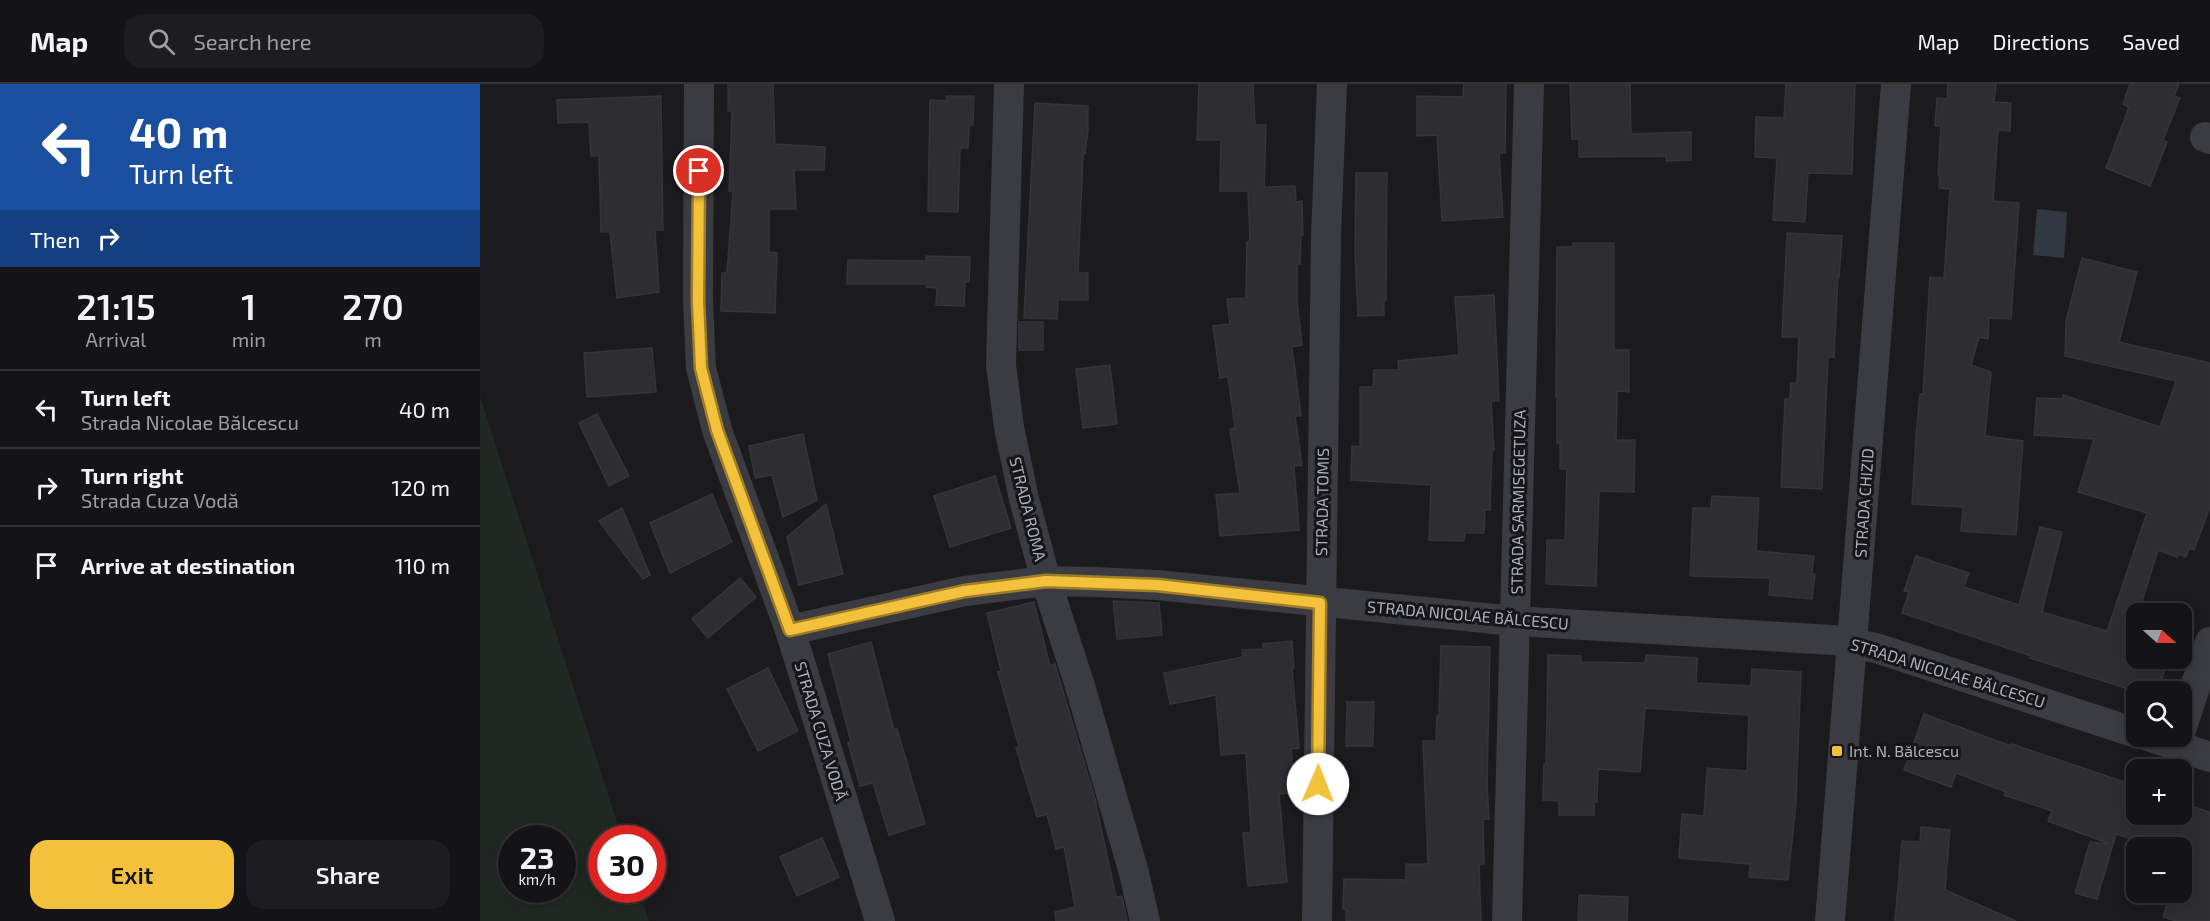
<!DOCTYPE html>
<html lang="en">
<head>
<meta charset="utf-8">
<style>
	:root { --surface:#141416; --page:#1d1d1f; --text:#f1f3f6; --muted:#9d9ea1; --line:#333335; --accent:#f3c13c }
	body { margin:0; font-family:"Exo 2",sans-serif; background:var(--page); color:var(--text); height:100vh; display:flex; flex-direction:column; font-size:22px; white-space:nowrap }
	* { box-sizing:border-box; margin:0 }
	p { font-size:20px; color:var(--muted) }
	.icon { flex:none; width:33px; height:33px; fill:none; stroke:currentColor; stroke-width:2; stroke-linecap:round; stroke-linejoin:round }
	.map { position:relative; flex:1; overflow:hidden }
	.side { display:flex; flex-direction:column; background:var(--surface); width:480px }
	.side>* { flex:none }
	.hud { background:#1a4fa0; color:#fff; overflow:hidden }
	.needle { width:39px; rotate:111deg }
	.tools { position:absolute; left:1646px; top:519px; display:grid; gap:12px }
	.tools a { display:grid; place-items:center; width:66px; height:66px; border-radius:12px; background:var(--surface); box-shadow:0 3px 15px #0003,0 0 0 2px var(--line); font-size:30px }
	.speed { position:absolute; left:18px; top:741px; display:flex; gap:12px; font-size:30px; font-weight:700; text-align:center }
	.speed>* { display:grid; place-content:center; width:78px; height:78px; border-radius:50%; background:var(--surface); box-shadow:0 3px 15px #0003,0 0 0 2px var(--line); line-height:1 }
	.speed small { font-size:15px; font-weight:400 }
	.speed .limit { border:9px solid #d22; background:#fff; color:#111 }
	.pin { position:absolute; display:grid; place-items:center; width:51px; height:51px; color:#fff; margin:-26px; border:3px solid #fff; border-radius:50%; box-shadow:0 2px 6px #0007 }
	.me { position:absolute; width:66px; margin:-33px; rotate:1deg; stroke-linejoin:round; filter:drop-shadow(0 0 4px #0008) }
	.turn { display:flex; align-items:center; gap:21px; height:126px; padding:0 30px; font-size:27px }
	.turn .icon { width:78px; height:78px; stroke-width:2.5 }
	.turn b { display:block; font-size:42px; line-height:51px }
	.then { display:flex; align-items:center; height:57px; padding:0 30px; background:#0003; gap:12px; font-size:22px }
	.eta { display:flex; justify-content:space-evenly; align-items:center; height:102px; text-align:center }
	.eta b { font-size:36px; font-weight:600; line-height:42px }
	.cta { display:flex; gap:12px; margin-top:auto; padding:12px 30px }
	.cta a { flex:1; height:69px; border-radius:18px; background:var(--accent); color:#111; font-size:24px; font-weight:600; line-height:69px; text-align:center }
	.cta a+a { background:var(--page); color:var(--text) }
	ul { padding:0; list-style:none }
	li { display:flex; align-items:center; gap:18px; height:78px; padding:0 30px; border-top:2px solid var(--line) }
	li div { flex:1 }
	li b { display:block; font-size:22px }
	li em { font-style:normal }
	header { display:flex; align-items:center; gap:36px; box-sizing:border-box; height:84px; padding:0 30px; background:var(--surface); border-bottom:2px solid var(--line) }
	header strong { font-size:28px }
	nav { display:flex; gap:33px; margin-inline-start:auto; font-size:21px }
	.search { width:420px; height:54px; background:var(--page); display:flex; align-items:center; gap:15px; box-sizing:border-box; padding:0 21px; border-radius:18px; color:var(--muted); font-size:22px }
	main { display:flex; flex:1; min-height:0 }
	.map>svg:first-child { display:block }
</style>
</head>
<body>
<header>
<strong>Map</strong>
<div class="search"><svg class="icon" aria-label="search" viewBox="0 0 24 24"><circle cx="10" cy="10" r="6"/><path d="M15 15l6 6"/></svg>Search here</div>
<nav><a>Map</a><a>Directions</a><a>Saved</a></nav>
</header>
<main>
<section class="side">
<div class="hud">
<div class="turn"><svg class="icon" aria-label="left" viewBox="0 0 24 24"><path d="M17 20v-9H6M10 6l-5 5 5 5"/></svg><div><b>40 m</b>Turn left</div></div>
<div class="then">Then<svg class="icon" aria-label="right" viewBox="0 0 24 24"><path d="M7 20v-9h11M14 6l5 5-5 5"/></svg></div>
</div>
<div class="eta">
<div><b>21:15</b><p>Arrival</p></div>
<div><b>1</b><p>min</p></div>
<div><b>270</b><p>m</p></div>
</div>
<ul>
<li><svg class="icon" aria-label="left" viewBox="0 0 24 24"><path d="M17 20v-9H6M10 6l-5 5 5 5"/></svg><div><b>Turn left</b><p>Strada Nicolae Bălcescu</p></div><em>40 m</em></li>
<li><svg class="icon" aria-label="right" viewBox="0 0 24 24"><path d="M7 20v-9h11M14 6l5 5-5 5"/></svg><div><b>Turn right</b><p>Strada Cuza Vodă</p></div><em>120 m</em></li>
<li><svg class="icon" aria-label="arrive" viewBox="0 0 24 24"><path d="M6 21V4h12l-3 4 3 4H6"/></svg><div><b>Arrive at destination</b></div><em>110 m</em></li>
</ul>
<div class="cta"><a>Exit</a><a>Share</a></div>
</section>
<div class="map">
<svg width="1730" height="837" viewBox="0 0 1730 837">
	<rect width="100%" height="100%" fill="#1b1a1d"/>
	<path fill="#202822" fill-rule="evenodd" d="M0,312l142,442h-20v52h37l10,31h-169zM32,754h50v52h-50z"/>
	<polygon fill="#303941" points="1557,125 1587,128 1584,174 1553,171"/>
	<g fill="#2e2d31" stroke="#353439" stroke-width="1.5">
		<polygon points="248,0 293,0 295,60 345,63 344,86 314,86 316,125 289,125 289,168 297,169 295,229 241,227 242,189 247,189 253,107 249,107 252,27 248,27"/>
		<polygon points="719,0 773,0 775,41 786,41 784,103 815,102 816,118 822,117 823,151 821,151 820,180 817,180 817,217 822,261 812,263 821,332 815,332 822,381 814,382 819,446 740,452 736,411 760,409 750,345 755,344 748,293 740,294 733,242 750,240 747,215 766,214 767,158 770,158 768,107 740,107 741,56 717,56"/>
		<polygon points="984,0 1026,0 1025,69 1019,69 1023,133 962,137 957,51 937,52 937,12 983,13"/>
		<polygon points="1090,0 1150,0 1151,50 1211,48 1211,76 1186,77 1186,72 1099,73 1099,55 1092,55"/>
		<polygon points="1306,0 1375,0 1372,90 1328,89 1325,138 1293,136 1297,74 1275,73 1276,33 1304,34"/>
		<polygon points="1468,0 1516,0 1514,18 1531,19 1530,47 1518,46 1513,117 1539,119 1531,235 1509,234 1508,255 1499,253 1491,281 1511,288 1505,352 1543,357 1536,451 1481,447 1483,423 1432,420 1436,353 1440,310 1443,310 1450,193 1464,194 1470,105 1459,104 1460,91 1458,91 1461,42 1455,42 1457,14 1467,15"/>
		<polygon points="1650,0 1699,0 1694,12 1700,14 1683,56 1687,58 1670,102 1626,84 1649,23 1643,20"/>
		<polygon points="181,12 183,146 175,146 179,208 137,214 130,148 121,148 119,72 111,72 109,38 78,39 77,16"/>
		<polygon points="466,12 494,12 493,41 489,41 488,64 480,64 478,128 448,127 450,16 467,17"/>
		<polygon points="555,19 608,22 608,47 605,70 603,70 598,189 608,189 608,216 578,216 577,235 544,234"/>
		<polygon points="876,89 907,89 906,216 904,216 904,231 878,232 875,167"/>
		<polygon points="1307,149 1362,152 1359,193 1358,192 1354,273 1348,273 1342,405 1301,403 1305,315 1310,315 1311,299 1317,299 1319,253 1302,253"/>
		<polygon points="1093,159 1134,159 1134,266 1149,266 1149,308 1137,307 1136,356 1155,356 1154,408 1119,407 1116,502 1066,500 1067,456 1085,456 1087,385 1080,385 1080,359 1077,359 1077,313 1076,313 1077,163 1093,163"/>
		<polygon points="446,172 490,173 489,198 485,198 484,222 456,221 457,204 446,203 446,200 367,200 368,176 446,177"/>
		<polygon points="1602,174 1657,188 1639,258 1730,279 1730,423 1714,466 1709,464 1706,473 1698,470 1697,473 1678,466 1658,530 1656,530 1647,561 1656,564 1656,574 1689,574 1677,608 1658,608 1550,574 1551,572 1422,529 1429,508 1424,507 1436,472 1489,489 1484,503 1539,521 1560,443 1582,448 1562,528 1627,547 1667,429 1598,408 1614,355 1554,351 1557,314 1583,315 1583,311 1680,343 1696,297 1585,272 1586,237"/>
		<polygon points="1014,211 1019,317 1011,317 1014,366 1012,366 1010,426 1005,426 1004,449 985,449 984,457 949,456 951,401 871,396 872,362 880,363 880,303 893,303 894,286 919,286 918,277 979,271 975,213"/>
		<rect x="539" y="238" width="24" height="28"/>
		<polygon points="172,264 176,308 107,313 104,269"/>
		<polygon points="630,281 637,340 603,344 596,285"/>
		<polygon points="117,330 149,392 129,402 99,339"/>
		<polygon points="323,350 337,416 303,433 292,391 275,394 269,362"/>
		<polygon points="515,392 531,444 470,463 454,412"/>
		<polygon points="232,410 252,458 190,489 170,439"/>
		<polygon points="1232,412 1279,414 1276,467 1334,472 1332,490 1335,490 1332,515 1289,511 1290,494 1210,492 1213,424 1231,424"/>
		<polygon points="346,420 363,490 319,501 307,453"/>
		<polygon points="142,424 170,491 163,495 119,437"/>
		<polygon points="260,494 276,513 228,554 212,535"/>
		<polygon points="633,517 679,519 682,551 637,555"/>
		<polygon points="554,518 570,582 575,580 615,715 636,813 642,812 647,837 576,837 575,828 595,823 584,763 576,765 567,730 557,733 536,664 539,663 518,588 521,587 507,529"/>
		<polygon points="812,557 814,584 812,584 819,664 811,665 814,696 808,696 809,709 799,710 807,798 768,802 763,749 771,748 766,669 741,671 736,611 690,620 684,589 763,573 762,566 783,565 783,560"/>
		<polygon points="391,558 414,646 417,645 445,740 409,751 393,699 380,702 368,659 371,658 348,570"/>
		<polygon points="961,562 1010,563 1007,700 1009,735 1003,735 1004,780 999,780 1001,837 866,837 866,826 863,825 864,795 926,796 926,780 948,780 943,657 956,657 957,632 959,632"/>
		<polygon points="1068,571 1101,572 1101,578 1165,579 1166,571 1217,574 1216,599 1271,602 1272,585 1321,588 1316,718 1308,796 1269,793 1270,780 1199,774 1202,730 1224,732 1227,684 1267,687 1269,631 1165,624 1160,688 1118,685 1117,718 1114,718 1114,731 1079,731 1079,717 1063,716 1064,680 1066,680"/>
		<polygon points="288,584 318,647 278,667 247,605"/>
		<polygon points="867,618 894,618 893,662 866,662"/>
		<polygon points="1444,630 1531,662 1532,660 1656,702 1656,730 1701,730 1701,719 1730,728 1730,837 1696,837 1683,833 1691,808 1701,808 1701,764 1681,764 1636,750 1617,815 1595,809 1610,758 1630,760 1568,737 1572,727 1524,711 1526,708 1476,689 1471,703 1424,686"/>
		<polygon points="1441,743 1470,746 1465,806 1536,837 1415,837 1422,757 1440,758"/>
		<polygon points="342,754 359,793 317,812 300,773"/>
		<polygon points="1099,811 1148,813 1147,837 1098,837"/>
	</g>
	<g fill="none" stroke-linecap="round" stroke-linejoin="round">
		<g stroke="#3b3c42" stroke-width="30">
			<polyline points="219,0 218,217 221,284 237,346 310,546 400,837"/>
			<polyline points="529,0 521,281 529,343 544,415 566,497 600,602 654,789 665,837"/>
			<polyline points="1725,53 1730,55"/>
			<polyline points="310,546 485,507 566,497 616,498 677,501 1035,537 1353,556 1396,564 1656,649"/>
			<polyline points="1701,646 1730,558"/>
			<polyline points="1668,652 1730,673"/>
			<polyline points="837,837 846,152 852,0"/>
			<polyline points="1027,837 1049,0"/>
			<polyline points="1350,837 1416,0"/>
		</g>
	</g>
	<g fill="none" stroke-linecap="round" stroke-linejoin="round">
		<g stroke="#9e7d27" stroke-width="15">
			<polyline id="route" points="219,87 218,218 221,284 237,346 310,546 485,507 566,497 677,501 840,519 838,700"/>
		</g>
		<use href="#route" stroke="#f3c13c" stroke-width="10"/>
	</g>
	<rect fill="#f3c13c" stroke="#161518" stroke-width="2" x="1351" y="661" width="12" height="12" rx="3"/>
	<g text-anchor="middle" stroke-width="6" stroke-linejoin="round" paint-order="stroke">
		<g font-size="16" fill="#adb1bc" stroke="#161518">
			<text transform="translate(842 418) rotate(-89)" y="6">STRADA TOMIS</text>
			<text transform="translate(1038 418) rotate(-89)" y="6">STRADA SARMISEGETUZA</text>
			<text transform="translate(1384 419) rotate(-86)" y="6">STRADA CHIZID</text>
			<text transform="translate(548 425) rotate(76)" y="6">STRADA ROMA</text>
			<text transform="translate(988 531) rotate(5)" y="6">STRADA NICOLAE BĂLCESCU</text>
			<text transform="translate(1468 589) rotate(17)" y="6">STRADA NICOLAE BĂLCESCU</text>
			<text transform="translate(341 647) rotate(73)" y="6">STRADA CUZA VODĂ</text>
		</g>
		<g font-size="16" fill="#adb1bc" stroke="#161518" text-anchor="start">
			<text x="1369" y="673">Int. N. Bălcescu</text>
		</g>
	</g>
</svg>
<div class="tools">
<a><svg class="needle" viewBox="-14 -14 28 28"><path d="M0-13l5 13h-10z" fill="#e53935"/><path d="M0 13l5-13h-10z" fill="#9d9ea1"/></svg></a>
<a><svg class="icon" aria-label="search" viewBox="0 0 24 24"><circle cx="10" cy="10" r="6"/><path d="M15 15l6 6"/></svg></a>
<a>+</a>
<a>−</a>
</div>
<div class="speed"><div>23<small>km/h</small></div><div class="limit">30</div></div>
<div class="pin" style="left:219px;top:87px;background:#d93025"><svg class="icon" aria-label="arrive" viewBox="0 0 24 24"><path d="M6 21V4h12l-3 4 3 4H6"/></svg></div>
<svg class="me" style="left:838px;top:700px" viewBox="-20 -20 40 40"><circle r="19" fill="#fff"/><path d="M0-13L10 11 0 6-10 11z" fill="#f3c13c"/></svg>
</div>
</main>
</body>
</html>
